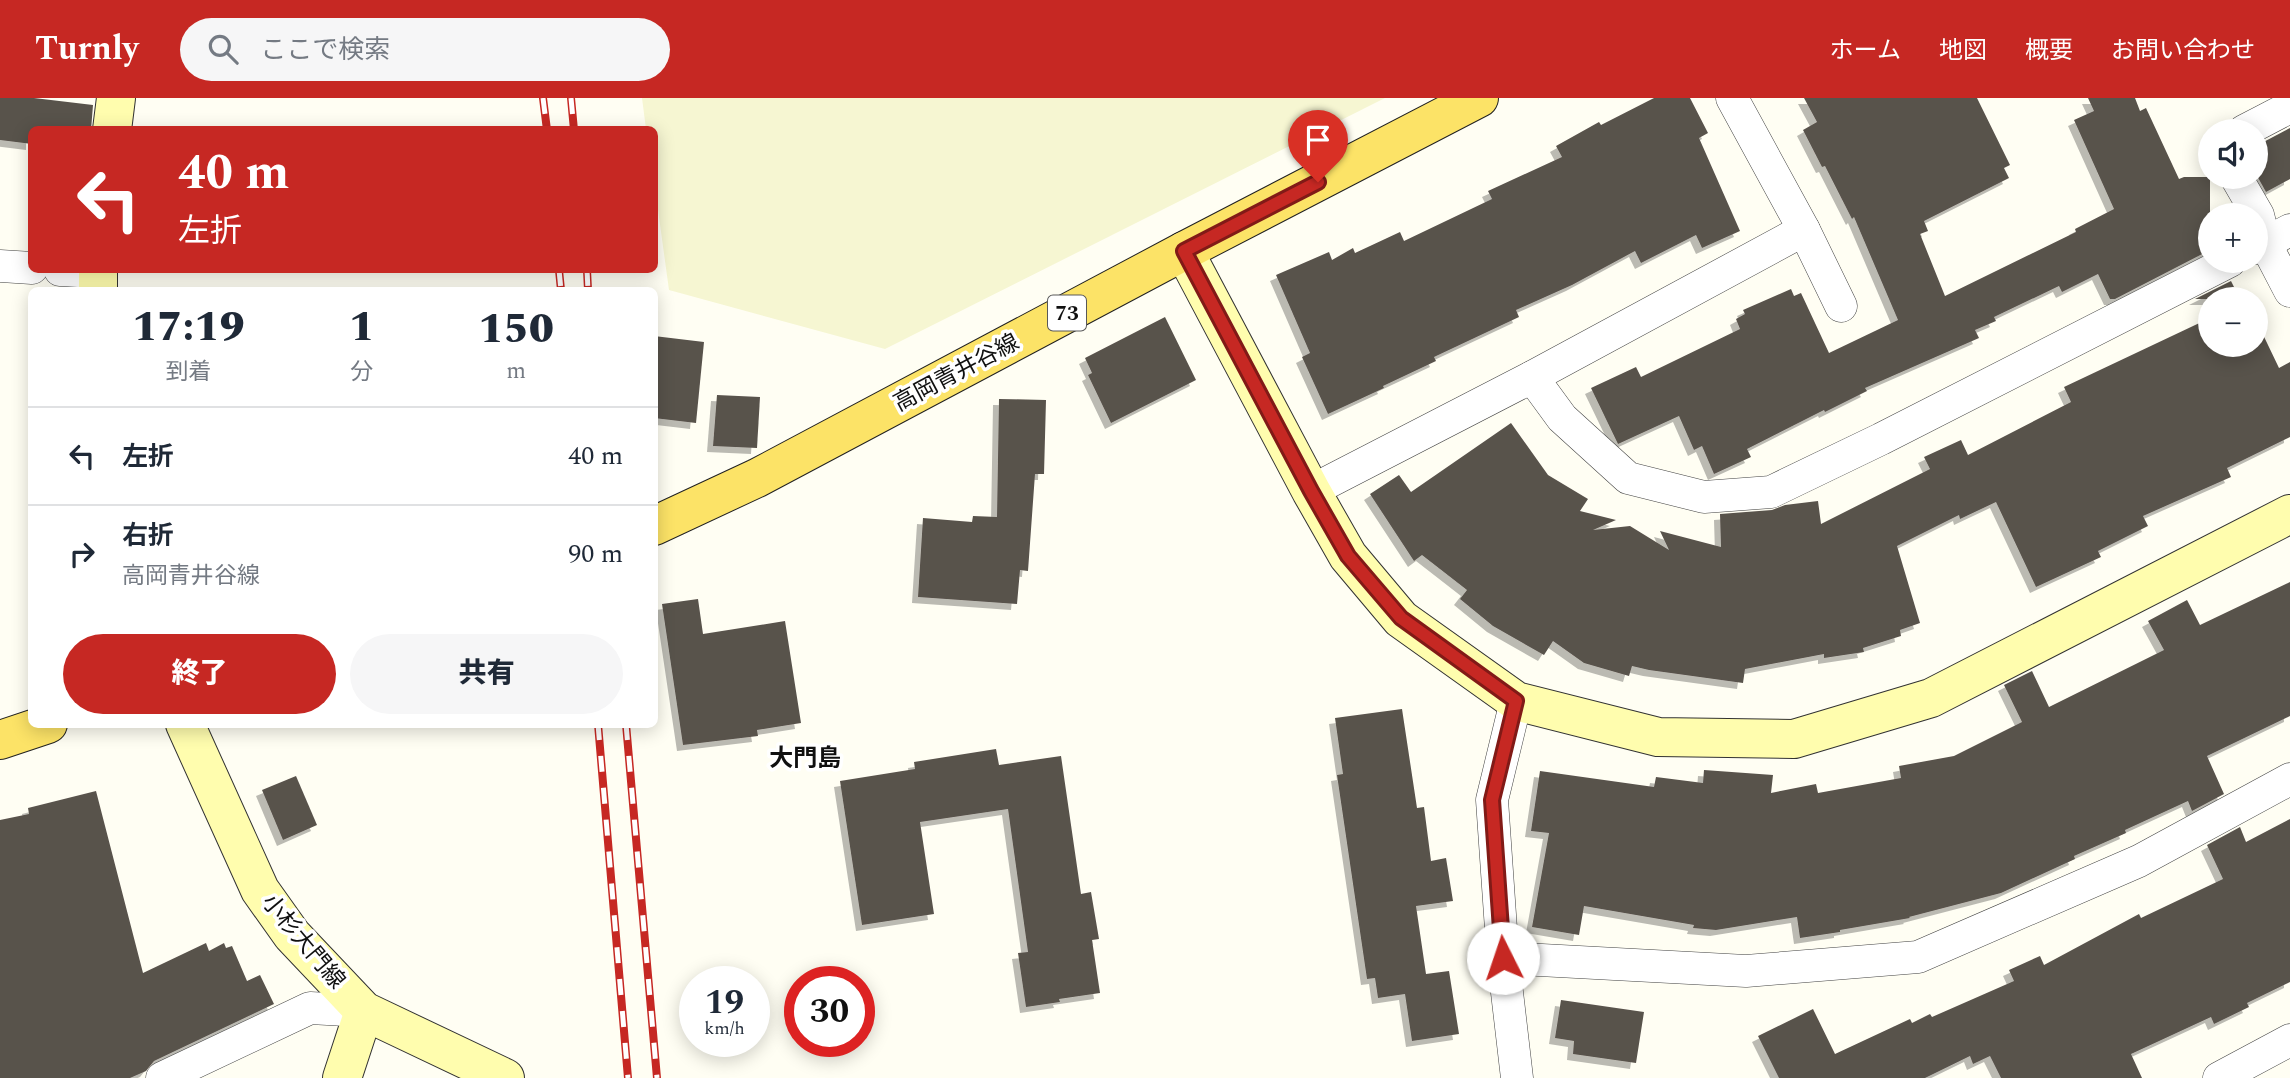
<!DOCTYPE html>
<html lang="ja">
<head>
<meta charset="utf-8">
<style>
	:root { --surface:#fff; --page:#f6f6f7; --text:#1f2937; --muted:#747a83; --line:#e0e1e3; --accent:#c62823 }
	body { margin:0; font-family:Spectral,"Noto Sans JP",serif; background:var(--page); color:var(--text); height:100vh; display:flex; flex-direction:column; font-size:26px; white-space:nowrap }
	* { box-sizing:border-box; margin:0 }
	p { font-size:23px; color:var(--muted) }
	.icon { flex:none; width:38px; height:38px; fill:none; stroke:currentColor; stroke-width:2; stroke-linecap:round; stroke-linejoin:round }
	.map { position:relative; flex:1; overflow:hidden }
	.side { position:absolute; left:28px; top:189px; width:630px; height:441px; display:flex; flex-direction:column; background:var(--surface); border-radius:10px; box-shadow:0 4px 18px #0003 }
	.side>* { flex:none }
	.top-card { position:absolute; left:28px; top:28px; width:630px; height:147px; border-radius:10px; box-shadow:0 4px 18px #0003; background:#c62823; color:#fff; overflow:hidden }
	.controls { position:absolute; left:2198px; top:21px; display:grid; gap:14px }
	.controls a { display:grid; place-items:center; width:70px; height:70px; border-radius:50%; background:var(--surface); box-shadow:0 4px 18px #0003; font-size:35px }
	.speed { position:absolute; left:679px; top:868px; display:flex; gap:14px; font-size:35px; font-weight:700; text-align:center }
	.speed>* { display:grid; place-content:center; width:91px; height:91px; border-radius:50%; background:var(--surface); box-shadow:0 4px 18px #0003; line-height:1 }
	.speed small { font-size:18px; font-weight:400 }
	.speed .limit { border:10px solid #d22; background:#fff; color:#111 }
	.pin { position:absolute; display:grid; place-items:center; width:60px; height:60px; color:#fff; margin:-72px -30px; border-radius:50% 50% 50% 0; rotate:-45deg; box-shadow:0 0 7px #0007 }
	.pin .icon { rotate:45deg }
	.me { position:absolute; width:77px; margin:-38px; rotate:356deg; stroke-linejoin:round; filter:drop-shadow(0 0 5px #0008) }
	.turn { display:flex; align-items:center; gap:24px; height:147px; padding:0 35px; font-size:32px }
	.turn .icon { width:91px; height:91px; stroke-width:2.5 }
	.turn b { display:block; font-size:49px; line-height:60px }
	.eta { display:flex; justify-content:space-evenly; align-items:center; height:119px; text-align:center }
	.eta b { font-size:42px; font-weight:800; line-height:49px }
	.primary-button { display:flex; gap:14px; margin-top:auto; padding:14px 35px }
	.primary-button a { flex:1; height:80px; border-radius:42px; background:var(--accent); color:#fff; font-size:28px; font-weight:800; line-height:80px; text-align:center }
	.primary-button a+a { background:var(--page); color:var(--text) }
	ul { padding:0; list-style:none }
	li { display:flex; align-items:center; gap:21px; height:98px; padding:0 35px; border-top:2px solid var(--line) }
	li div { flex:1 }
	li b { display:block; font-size:26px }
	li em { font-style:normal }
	header { display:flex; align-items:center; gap:42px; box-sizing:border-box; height:98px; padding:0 35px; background:var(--accent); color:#fff }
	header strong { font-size:33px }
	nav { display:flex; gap:38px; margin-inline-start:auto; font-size:24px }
	.search { width:490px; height:63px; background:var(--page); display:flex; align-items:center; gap:18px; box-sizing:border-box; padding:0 24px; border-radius:38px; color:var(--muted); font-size:26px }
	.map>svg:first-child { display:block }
</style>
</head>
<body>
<header>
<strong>Turnly</strong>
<div class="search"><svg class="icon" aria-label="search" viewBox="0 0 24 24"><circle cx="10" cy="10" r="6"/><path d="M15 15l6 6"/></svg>ここで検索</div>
<nav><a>ホーム</a><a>地図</a><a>概要</a><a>お問い合わせ</a></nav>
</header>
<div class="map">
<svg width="2290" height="980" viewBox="0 0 2290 980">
	<defs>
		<filter id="shadow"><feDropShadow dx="-6" dy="6" stdDeviation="0" flood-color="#0004"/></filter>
	</defs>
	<rect width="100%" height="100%" fill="#fffef3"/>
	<polygon fill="#f6f6d2" points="642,0 1385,0 885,251 669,192 655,90 654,32 646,31"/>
	<g fill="#59524c" filter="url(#shadow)">
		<polygon points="0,0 34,0 93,7 91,32 32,32 32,46 0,42"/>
		<polygon points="1654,0 1690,0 1708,35 1699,40 1740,133 1702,150 1696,137 1641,165 1635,153 1572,187 1516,212 1519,219 1434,259 1436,263 1383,288 1384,290 1328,316 1302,259 1310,255 1276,177 1329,154 1332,162 1353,150 1355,155 1400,134 1404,143 1492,101 1488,93 1562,59 1556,48 1599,24 1601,27"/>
		<polygon points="1804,0 1977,0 2010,67 2004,70 2009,80 1924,123 1928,133 1920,136 1945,198 2076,134 2075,131 2114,111 2074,22 2094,13 2088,0 2135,0 2140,13 2146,10 2179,81 2184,79 2210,79 2210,152 2115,201 2110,201 2098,176 2062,194 2059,188 1994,219 1996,223 1975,232 1979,240 1865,290 1867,293 1825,314 1824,312 1747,351 1751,359 1714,376 1702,348 1694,352 1679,318 1618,346 1591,290 1636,269 1641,279 1740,231 1736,221 1745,216 1743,212 1791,191 1794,198 1801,195 1829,255 1898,222 1854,119 1852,121 1825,68 1822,69 1803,32 1817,24"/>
		<polygon points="2290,30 2290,81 2266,94 2256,76 2256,48"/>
		<polygon points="2231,183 2240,201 2195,201"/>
		<polygon points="1165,219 1196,282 1111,325 1088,277 1092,275 1085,260"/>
		<polygon points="2210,220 2210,247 2256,247 2256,222 2279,270 2290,264 2290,339 2227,370 2231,379 2143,418 2148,428 2098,453 2101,459 2036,489 1996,404 1960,421 1959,417 1897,448 1920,525 1900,532 1901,538 1863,550 1864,554 1824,560 1824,556 1745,571 1743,585 1649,572 1632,568 1629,578 1584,565 1553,543 1544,557 1493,528 1460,501 1467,492 1422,457 1414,463 1370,396 1399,377 1411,394 1511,325 1548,377 1588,401 1580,413 1616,422 1593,432 1630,428 1669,452 1660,433 1721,449 1720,416 1772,412 1785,407 1818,403 1821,426 1930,371 1924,359 1961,342 1968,357 2071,304 2064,289"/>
		<polygon points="654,238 704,244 696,325 654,320"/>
		<polygon points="717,297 760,299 757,350 713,348"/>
		<polygon points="999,301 1046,302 1044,376 1035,376 1028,473 1020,472 1017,506 918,499 923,420 972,424 973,418 997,419"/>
		<polygon points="2290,484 2290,618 2207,658 2224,696 2192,713 2188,703 2125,732 2126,735 2074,758 2075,761 2001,795 1909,819 1910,820 1840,832 1840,834 1800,840 1797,819 1716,832 1693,830 1694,827 1584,808 1579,837 1532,829 1549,735 1531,733 1540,673 1654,689 1656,679 1703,685 1704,672 1773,677 1771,695 1816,686 1818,695 1901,680 1899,668 1954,658 2022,624 2004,587 2032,573 2049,609 2164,552 2148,523 2187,502 2200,527"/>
		<polygon points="698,501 703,536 785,523 801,625 757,632 758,638 683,647 662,506"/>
		<polygon points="1402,611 1417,710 1424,709 1431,763 1446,760 1453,803 1416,808 1426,876 1449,873 1459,936 1412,943 1405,896 1378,900 1375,880 1367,881 1337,677 1343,676 1335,620"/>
		<polygon points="996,651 999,667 1061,658 1081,796 1091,794 1099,841 1092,842 1100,895 1059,901 1060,904 1026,909 1018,855 1028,854 1008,711 920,724 934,816 862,827 840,683 915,671 914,664"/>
		<polygon points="296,678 317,727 283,742 262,692"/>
		<polygon points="96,693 143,875 206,845 209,853 224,845 226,850 232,848 247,883 260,877 274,906 154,963 146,973 130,980 0,980 0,722 29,716 28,710"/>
		<polygon points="2290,721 2290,884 2247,905 2249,909 2214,926 2211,919 2131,956 2142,980 2001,980 1990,958 1973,966 1970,958 1925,980 1779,980 1758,938 1813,911 1835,956 1910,921 1912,925 1930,916 1932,919 2014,883 2009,872 2040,858 2044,867 2139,816 2141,820 2223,781 2207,747 2240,729 2246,744"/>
		<polygon points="1561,902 1644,914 1636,965 1573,956 1574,943 1555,940"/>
	</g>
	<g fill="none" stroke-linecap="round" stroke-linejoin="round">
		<g stroke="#434343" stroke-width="33">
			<g id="street">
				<polyline points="1732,0 1804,132 1841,208"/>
				<polyline points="2244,33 2290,9"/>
				<polyline points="2236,79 2258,117 2265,145 2290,193"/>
				<polyline points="2256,150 2290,132"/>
				<polyline points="0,168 32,170"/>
				<polyline points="60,172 97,174"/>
				<polyline points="1532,279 1562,320 1628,380 1704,399 1771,394 1881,341 2230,163"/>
				<polyline points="1311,393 1532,279 1804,132"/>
				<polyline points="1516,603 1492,702 1503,860 1517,980"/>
				<polyline points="1503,860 1746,873 1918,859 2139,763 2290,681"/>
				<polyline points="162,980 310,910 364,913"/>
				<polyline points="2219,980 2290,942"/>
			</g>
		</g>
		<g stroke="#323232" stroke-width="40">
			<g id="secondary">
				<polyline points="112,32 116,0"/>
				<polyline points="1184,153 1311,393 1348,458 1401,521 1516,603 1658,639 1794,641 1931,600 2290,416"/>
				<polyline points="98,192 98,172"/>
				<polyline points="185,626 260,792 292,837 364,913 505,980"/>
				<polyline points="342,980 364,913"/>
			</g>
		</g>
		<g stroke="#212121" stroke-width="40">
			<g id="primary">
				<polyline points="654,428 757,380 1184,153 1479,0"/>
				<polyline points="0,642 48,626"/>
			</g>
		</g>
		<use href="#street" stroke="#fff" stroke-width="32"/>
		<use href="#secondary" stroke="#fffdae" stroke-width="38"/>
		<use href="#primary" stroke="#fce367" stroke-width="38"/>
		<g stroke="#c62823" stroke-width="8">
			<g id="rail">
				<polyline points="543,0 547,32"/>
				<polyline points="571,0 574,32"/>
				<polyline points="559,172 561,192"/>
				<polyline points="587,172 588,192"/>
				<polyline points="598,626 628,980"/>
				<polyline points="626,626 657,980"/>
			</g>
		</g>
		<use href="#rail" stroke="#fff" stroke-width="5" stroke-dasharray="16" stroke-linecap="butt"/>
	</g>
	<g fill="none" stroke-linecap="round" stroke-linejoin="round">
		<g stroke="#811a17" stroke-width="18">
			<polyline id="route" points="1318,84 1184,153 1311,393 1348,458 1401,520 1516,603 1492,702 1503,860"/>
		</g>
		<use href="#route" stroke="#c62823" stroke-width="12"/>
	</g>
	<g text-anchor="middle" stroke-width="7" stroke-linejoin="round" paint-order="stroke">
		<rect fill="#fff" stroke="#585858" stroke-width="2" x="1048" y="197.5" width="38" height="35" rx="5"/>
		<g font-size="21" font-weight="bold" fill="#101010">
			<text x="1067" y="222">73</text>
		</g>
		<g font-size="23" fill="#101010" stroke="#fff">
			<text transform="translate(956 274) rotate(-28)" y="8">高岡青井谷線</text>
			<text transform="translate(304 843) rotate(50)" y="8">小杉大門線</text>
		</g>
		<g font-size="24" font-weight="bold" fill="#101010" stroke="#fff">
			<text x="805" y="668">大門島</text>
		</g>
	</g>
</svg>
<div class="controls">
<a><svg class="icon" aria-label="sound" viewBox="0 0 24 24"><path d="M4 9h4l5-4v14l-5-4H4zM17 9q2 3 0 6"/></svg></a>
<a>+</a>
<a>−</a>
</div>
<div class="speed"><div>19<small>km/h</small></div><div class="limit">30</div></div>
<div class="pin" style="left:1318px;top:84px;background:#d93025"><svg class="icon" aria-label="arrive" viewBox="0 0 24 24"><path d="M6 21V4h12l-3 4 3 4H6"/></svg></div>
<svg class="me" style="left:1503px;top:860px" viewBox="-20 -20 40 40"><circle r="19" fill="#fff"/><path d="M0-13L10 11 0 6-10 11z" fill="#c62823"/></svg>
<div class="top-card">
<div class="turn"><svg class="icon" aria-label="left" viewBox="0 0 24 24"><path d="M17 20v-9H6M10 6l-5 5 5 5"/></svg><div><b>40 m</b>左折</div></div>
</div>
<section class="side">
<div class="eta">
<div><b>17:19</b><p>到着</p></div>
<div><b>1</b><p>分</p></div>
<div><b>150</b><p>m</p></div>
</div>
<ul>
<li><svg class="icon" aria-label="left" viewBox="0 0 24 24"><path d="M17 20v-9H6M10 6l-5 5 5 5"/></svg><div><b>左折</b></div><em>40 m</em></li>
<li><svg class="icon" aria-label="right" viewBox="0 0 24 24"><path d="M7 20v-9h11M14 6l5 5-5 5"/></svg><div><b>右折</b><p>高岡青井谷線</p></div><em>90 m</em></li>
</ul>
<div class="primary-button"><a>終了</a><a>共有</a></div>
</section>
</div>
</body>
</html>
